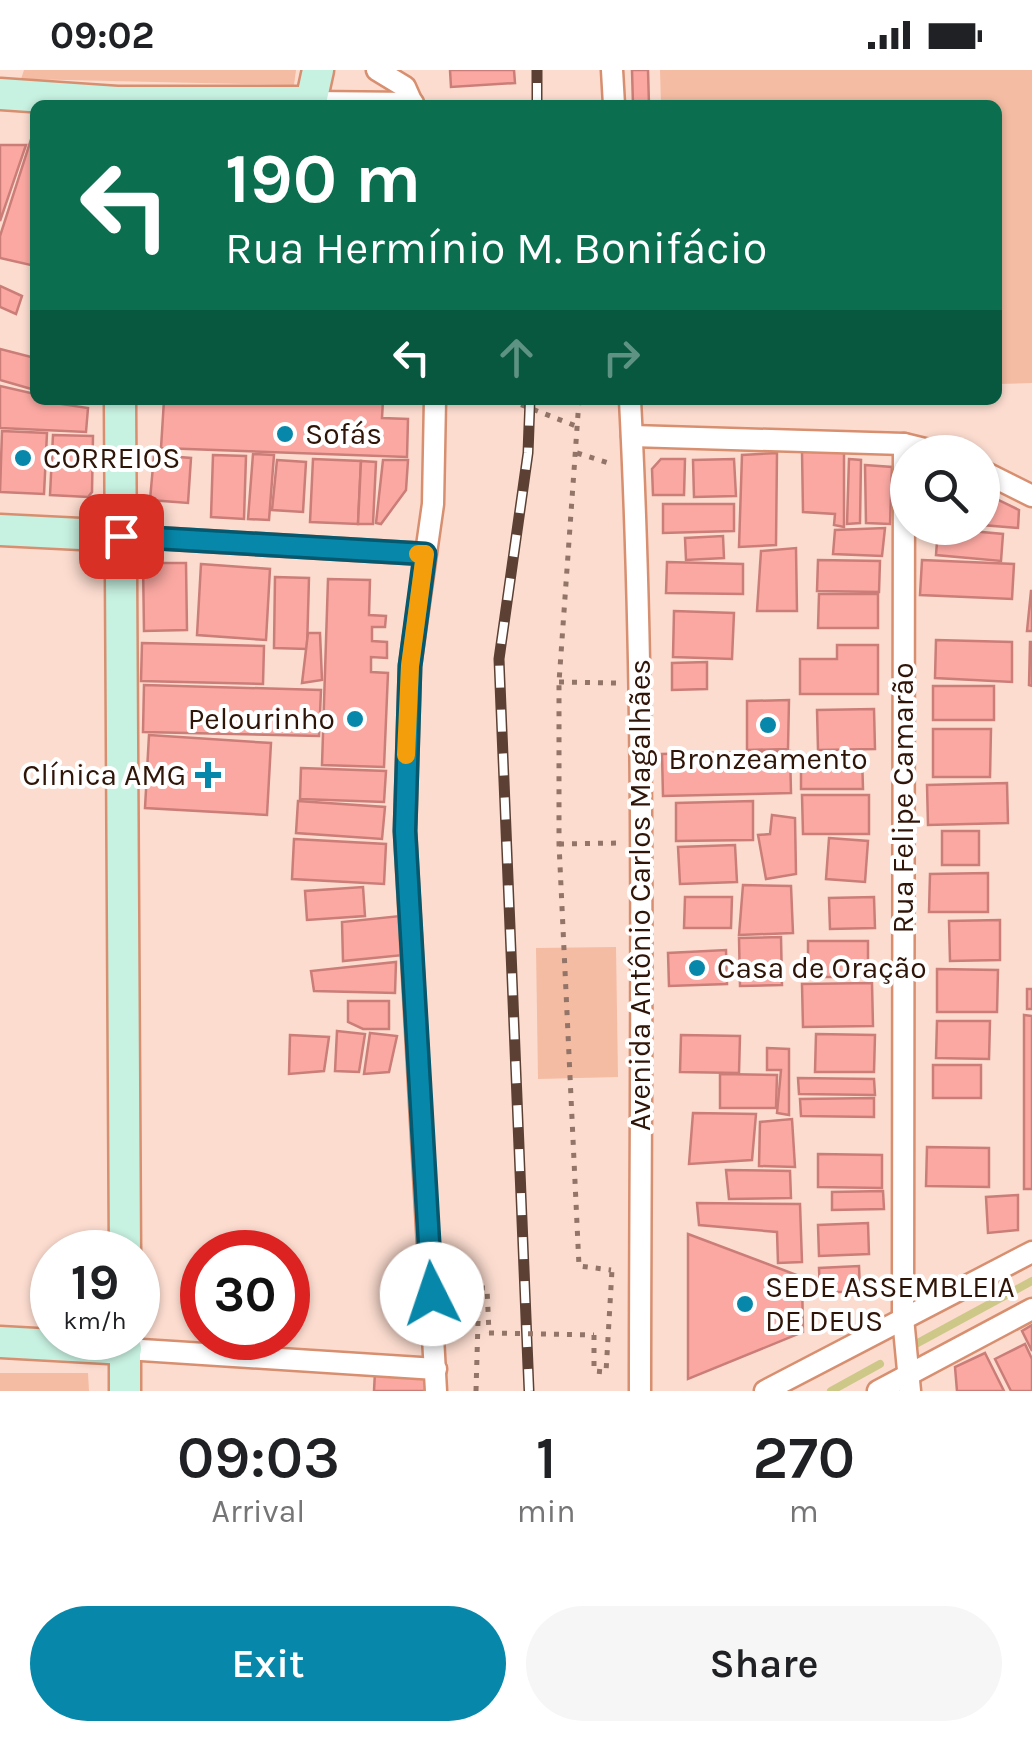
<!DOCTYPE html>
<html lang="en">
<head>
<meta charset="utf-8">
<style>
	:root { --surface:#fff; --page:#f6f6f6; --text:#202124; --muted:#757577; --accent:#0788aa }
	body { margin:0; font-family:Karla,sans-serif; background:var(--page); color:var(--text); height:100vh; display:flex; flex-direction:column; font-size:38px; white-space:nowrap }
	* { box-sizing:border-box; margin:0 }
	p { font-size:32px; color:var(--muted) }
	.icon { flex:none; width:55px; height:55px; fill:none; stroke:currentColor; stroke-width:2; stroke-linecap:round; stroke-linejoin:round }
	.map { position:relative; height:1321px; overflow:hidden }
	.sheet { display:flex; flex-direction:column; background:var(--surface); flex:1 }
	.sheet>* { flex:none }
	.banner { position:absolute; left:30px; top:30px; width:972px; height:305px; border-radius:15px; box-shadow:0 2px 8px #0004; background:#0b6e4f; color:#fff; overflow:hidden }
	.controls { position:absolute; left:890px; top:365px; display:grid; gap:20px }
	.controls a { display:grid; place-items:center; width:110px; height:110px; border-radius:50%; background:var(--surface); box-shadow:0 2px 8px #0004; font-size:50px }
	.speed { position:absolute; left:30px; top:1160px; display:flex; gap:20px; font-size:50px; font-weight:700; text-align:center }
	.speed>* { display:grid; place-content:center; width:130px; height:130px; border-radius:50%; background:var(--surface); box-shadow:0 2px 8px #0004; line-height:1 }
	.speed small { font-size:25px; font-weight:400 }
	.speed .limit { border:15px solid #d22; background:#fff; color:#111 }
	.pin { position:absolute; display:grid; place-items:center; width:85px; height:85px; color:#fff; margin:-42px; border-radius:20px; box-shadow:0 5px 15px #0006 }
	.me { position:absolute; width:110px; margin:-55px; rotate:356deg; stroke-linejoin:round; filter:drop-shadow(0 0 8px #0008) }
	.turn { display:flex; align-items:center; gap:35px; height:210px; padding:0 30px; font-size:45px }
	.turn .icon { width:130px; height:130px; stroke-width:2.5 }
	.turn b { display:block; font-size:70px; line-height:85px }
	.lanes { display:flex; align-items:center; height:95px; padding:0 30px; background:#0003; justify-content:center; gap:50px; direction:ltr }
	.lanes .off { opacity:.35 }
	.eta { display:flex; justify-content:space-evenly; align-items:center; height:170px; text-align:center }
	.eta b { font-size:60px; font-weight:600; line-height:70px }
	.button { display:flex; gap:20px; margin-top:auto; padding:20px 30px }
	.button a { flex:1; height:115px; border-radius:60px; background:var(--accent); color:#fff; font-size:40px; font-weight:600; line-height:115px; text-align:center }
	.button a+a { background:var(--page); color:var(--text) }
	.status { display:flex; justify-content:space-between; align-items:center; height:70px; padding:0 50px; background:var(--surface); direction:ltr }
	.status svg { height:28px; fill:currentColor }
	.map>svg:first-child { display:block }
</style>
</head>
<body>
<div class="status"><b>09:02</b><svg viewBox="0 0 49 12"><path d="M0 12V9h3v3zM5 12V6h3v6zM10 12V3h3v9zM15 12V0h3v12zM26 1h20v11H26zM47 4h2v5h-2z"/></svg></div>
<div class="map">
<svg width="1032" height="1321" viewBox="0 0 1032 1321">
	<rect width="100%" height="100%" fill="#fcdccf"/>
	<g fill="#f4bca3">
		<polygon points="24,0 296,0 294,15 21,9"/>
		<polygon points="660,0 1032,0 1032,313 998,314 998,35 661,35"/>
		<polygon points="616,877 618,1007 538,1009 536,878"/>
		<polygon points="0,1303 88,1303 89,1321 0,1321"/>
	</g>
	<g fill="none" stroke-linecap="round" stroke-linejoin="round">
		<g stroke="#cdc888" stroke-width="8">
			<polyline points="914,1275 1032,1211"/>
			<polyline points="831,1321 880,1294"/>
		</g>
	</g>
	<g fill="#fba8a2" stroke="#cb7d78" stroke-width="2.5">
		<polygon points="450,0 514,0 515,13 451,17"/>
		<polygon points="632,0 648,0 649,35 633,35"/>
		<polygon points="34,60 35,61 35,196 0,188 0,166"/>
		<polygon points="0,75 26,75 0,151"/>
		<polygon points="0,216 22,226 16,244 0,237"/>
		<polygon points="0,279 35,288 35,320 0,310"/>
		<polygon points="0,316 35,324 35,330 88,338 86,362 0,358"/>
		<polygon points="164,330 383,330 382,348 408,349 407,387 161,378"/>
		<polygon points="2,361 47,363 44,424 0,422"/>
		<polygon points="53,365 93,366 92,422 88,427 50,425"/>
		<polygon points="802,381 844,383 844,457 834,455 835,444 803,442"/>
		<polygon points="777,383 776,475 739,477 742,385"/>
		<polygon points="253,384 274,385 269,450 248,449"/>
		<polygon points="154,385 191,388 188,433 150,430"/>
		<polygon points="213,385 246,386 244,449 211,447"/>
		<polygon points="313,389 361,391 358,454 310,452"/>
		<polygon points="661,389 685,389 684,425 653,425 652,399"/>
		<polygon points="734,389 736,426 694,427 693,390"/>
		<polygon points="849,389 861,390 860,453 847,454"/>
		<polygon points="277,390 306,392 303,442 272,440"/>
		<polygon points="383,390 408,390 406,420 381,454 376,453"/>
		<polygon points="361,391 376,392 373,454 358,454"/>
		<polygon points="865,395 892,397 890,454 866,453"/>
		<polygon points="982,422 1019,440 1018,458 982,455"/>
		<polygon points="663,434 734,434 734,461 663,463"/>
		<polygon points="885,458 882,486 833,484 835,460"/>
		<polygon points="938,458 1003,464 1001,491 936,485"/>
		<polygon points="723,466 724,488 686,490 685,468"/>
		<polygon points="796,478 797,541 757,541 761,481"/>
		<polygon points="818,490 880,491 879,522 817,521"/>
		<polygon points="922,490 1014,494 1012,529 920,525"/>
		<polygon points="667,492 743,494 743,524 666,523"/>
		<polygon points="143,493 186,493 187,560 144,561"/>
		<polygon points="201,494 270,499 266,570 197,565"/>
		<polygon points="275,507 309,508 307,579 274,578"/>
		<polygon points="328,509 370,510 369,545 386,546 385,557 372,557 372,571 387,572 387,588 371,587 371,602 388,603 384,697 322,695"/>
		<polygon points="1031,521 1032,521 1032,561 1027,561"/>
		<polygon points="819,524 878,524 878,558 818,558"/>
		<polygon points="674,541 734,543 732,589 673,587"/>
		<polygon points="308,563 320,563 322,610 302,613"/>
		<polygon points="936,570 1012,572 1012,612 935,608"/>
		<polygon points="1030,572 1032,572 1032,616 1029,615"/>
		<polygon points="142,573 264,576 263,614 141,611"/>
		<polygon points="837,575 878,575 878,624 800,624 800,589 837,589"/>
		<polygon points="707,592 707,619 672,620 672,593"/>
		<polygon points="144,615 321,620 319,666 143,662"/>
		<rect x="933" y="616" width="61" height="34"/>
		<polygon points="789,630 788,679 747,680 747,631"/>
		<polygon points="874,639 875,679 818,680 817,640"/>
		<polygon points="933,659 991,659 990,707 933,707"/>
		<polygon points="149,665 271,673 267,745 145,738"/>
		<polygon points="790,681 791,723 663,726 662,684"/>
		<polygon points="801,685 862,685 863,719 801,719"/>
		<polygon points="301,698 386,701 384,732 300,729"/>
		<polygon points="1007,713 1008,753 928,755 927,715"/>
		<polygon points="802,725 869,725 869,764 803,764"/>
		<polygon points="298,731 385,737 382,769 296,763"/>
		<polygon points="753,731 753,770 676,771 676,733"/>
		<polygon points="772,745 795,748 796,804 766,809 758,765 770,764"/>
		<rect x="942" y="761" width="37" height="34"/>
		<polygon points="829,768 868,771 865,812 826,809"/>
		<polygon points="294,769 386,774 384,814 292,809"/>
		<polygon points="735,775 737,812 680,814 678,777"/>
		<polygon points="988,803 988,842 929,842 930,804"/>
		<polygon points="743,815 791,816 793,863 739,865"/>
		<polygon points="363,817 365,846 307,850 305,821"/>
		<polygon points="685,827 732,827 731,858 684,858"/>
		<polygon points="874,827 875,858 830,859 829,828"/>
		<polygon points="400,846 404,885 343,891 342,852"/>
		<polygon points="1000,850 1000,890 950,891 949,851"/>
		<polygon points="781,867 782,915 740,916 739,868"/>
		<rect x="808" y="871" width="60" height="36"/>
		<polygon points="726,880 727,914 669,916 668,883"/>
		<polygon points="396,892 395,923 314,921 311,901"/>
		<polygon points="937,899 998,900 997,942 937,942"/>
		<polygon points="872,913 873,956 803,957 802,914"/>
		<rect x="1027" y="919" width="5" height="20"/>
		<polygon points="348,931 389,931 389,959 363,959 348,952"/>
		<polygon points="1024,945 1032,946 1032,1119 1024,1119"/>
		<polygon points="937,951 990,951 989,989 936,988"/>
		<polygon points="337,961 365,964 359,1002 335,1001"/>
		<polygon points="370,963 397,966 389,1002 364,1004"/>
		<polygon points="816,964 875,965 874,1002 815,1002"/>
		<polygon points="290,965 329,967 324,1001 289,1004"/>
		<polygon points="681,965 740,966 739,1003 680,1002"/>
		<polygon points="767,978 789,979 789,1045 777,1043 781,1000 767,1000"/>
		<rect x="933" y="995" width="48" height="33"/>
		<polygon points="720,1004 777,1005 776,1038 720,1038"/>
		<polygon points="798,1008 874,1009 875,1025 799,1024"/>
		<polygon points="874,1028 874,1047 801,1046 800,1029"/>
		<polygon points="693,1043 756,1044 752,1090 689,1094"/>
		<polygon points="792,1049 795,1097 759,1096 760,1052"/>
		<polygon points="927,1077 989,1078 989,1117 926,1116"/>
		<polygon points="818,1084 882,1085 882,1118 818,1117"/>
		<polygon points="726,1100 790,1101 791,1128 729,1129"/>
		<polygon points="883,1121 884,1139 832,1140 832,1122"/>
		<polygon points="1018,1125 1018,1160 988,1163 986,1127"/>
		<polygon points="697,1133 800,1134 802,1192 778,1193 777,1162 699,1155"/>
		<polygon points="868,1153 869,1184 819,1186 818,1155"/>
		<polygon points="688,1164 802,1207 803,1262 688,1309"/>
		<polygon points="859,1196 860,1221 820,1223 819,1198"/>
		<polygon points="1032,1255 1032,1281 1022,1261"/>
		<polygon points="1025,1274 1032,1289 1032,1321 1011,1321 995,1289"/>
		<polygon points="985,1283 1004,1321 957,1321 955,1297"/>
		<polygon points="375,1302 426,1305 425,1321 374,1321"/>
	</g>
	<g fill="none" stroke-linecap="round" stroke-linejoin="round">
		<g stroke="#d78f70" stroke-width="25">
			<g id="street">
				<polyline points="377,0 405,17 413,35"/>
				<polyline points="612,0 614,35"/>
				<polyline points="311,32 413,33"/>
				<polyline points="435,330 433,434 410,596 405,761 436,1321"/>
				<path d="M630,330c17,330 10,660 10,991"/>
				<polyline points="632,366 904,374 937,382"/>
				<polyline points="904,374 903,1248 910,1321"/>
				<polyline points="982,401 1032,426"/>
				<polyline points="121,466 425,484"/>
				<polyline points="126,1279 436,1299"/>
				<polyline points="765,1321 1032,1182"/>
				<polyline points="878,1321 1032,1239"/>
			</g>
		</g>
		<g stroke="#d78f70" stroke-width="35">
			<g id="secondary">
				<polyline points="0,24 117,32 311,32 318,0"/>
				<polyline points="120,330 125,1182"/>
				<polyline points="0,460 121,466"/>
				<polyline points="0,1272 126,1279"/>
				<polyline points="125,1321 125,1268"/>
			</g>
		</g>
		<g stroke="#927568" stroke-width="5" stroke-dasharray="5 8" stroke-linecap="butt">
			<polyline points="509,330 576,356"/>
			<polyline points="579,330 559,612 559,774 579,1196 611,1200"/>
			<polyline points="577,383 612,394"/>
			<polyline points="559,612 616,613"/>
			<polyline points="559,774 620,773"/>
			<polyline points="594,1265 594,1301 606,1302 612,1200"/>
			<polyline points="476,1321 479,1218 487,1218 489,1263"/>
		</g>
		<use href="#street" stroke="#fff" stroke-width="20"/>
		<use href="#secondary" stroke="#c7f1e1" stroke-width="30"/>
		<g stroke="#5c4034" stroke-width="11">
			<g id="rail">
				<polyline points="537,35 537,0"/>
				<polyline points="529,1321 499,589 528,383 530,330"/>
			</g>
		</g>
		<use href="#rail" stroke="#fff" stroke-width="8" stroke-dasharray="22" stroke-linecap="butt"/>
		<polyline stroke="#927568" stroke-width="5" stroke-dasharray="5 8" stroke-linecap="butt" points="489,1263 594,1265"/>
	</g>
	<g fill="none" stroke-linecap="round" stroke-linejoin="round">
		<g stroke="#05586e" stroke-width="25">
			<polyline id="route" points="121,466 425,484 410,596 405,761 432,1224"/>
		</g>
		<use href="#route" stroke="#0788aa" stroke-width="18"/>
		<polyline stroke="#f59e0b" stroke-width="18" points="406,685 410,596 425,484 418,484"/>
	</g>
	<g fill="#0788aa" stroke="#fff" stroke-width="4">
		<circle cx="285" cy="364" r="10"/>
		<circle cx="23" cy="388" r="10"/>
		<circle cx="355" cy="649" r="10"/>
		<circle cx="768" cy="655" r="10"/>
		<path d="M203 690h10v10h10v10h-10v10h-10v-10h-10v-10h10z"/>
		<circle cx="697" cy="898" r="10"/>
		<circle cx="745" cy="1234" r="10"/>
	</g>
	<g text-anchor="middle" stroke-width="8" stroke-linejoin="round" paint-order="stroke">
		<g font-size="30" fill="#2f1408" stroke="#fff" text-anchor="start">
			<text x="305" y="374">Sofás</text>
			<text x="43" y="398">CORREIOS</text>
			<text x="335" y="659" text-anchor="end">Pelourinho</text>
			<text x="768" y="699" text-anchor="middle">Bronzeamento</text>
			<text x="186" y="715" text-anchor="end">Clínica AMG</text>
			<text x="717" y="908">Casa de Oração</text>
			<text x="765" y="1227">SEDE ASSEMBLEIA<tspan x="765" dy="34">DE DEUS</tspan></text>
		</g>
		<g font-size="30" fill="#2f1408" stroke="#fff">
			<text transform="translate(903 728) rotate(-90)" y="10">Rua Felipe Camarão</text>
			<text transform="translate(640 825) rotate(-90)" y="10">Avenida Antônio Carlos Magalhães</text>
		</g>
	</g>
</svg>
<div class="controls">
<a><svg class="icon" aria-label="search" viewBox="0 0 24 24"><circle cx="10" cy="10" r="6"/><path d="M15 15l6 6"/></svg></a>
</div>
<div class="speed"><div>19<small>km/h</small></div><div class="limit">30</div></div>
<div class="pin" style="left:121px;top:466px;background:#d93025"><svg class="icon" aria-label="arrive" viewBox="0 0 24 24"><path d="M6 21V4h12l-3 4 3 4H6"/></svg></div>
<svg class="me" style="left:432px;top:1224px" viewBox="-20 -20 40 40"><circle r="19" fill="#fff"/><path d="M0-13L10 11 0 6-10 11z" fill="#0788aa"/></svg>
<div class="banner">
<div class="turn"><svg class="icon" aria-label="left" viewBox="0 0 24 24"><path d="M17 20v-9H6M10 6l-5 5 5 5"/></svg><div><b>190 m</b>Rua Hermínio M. Bonifácio</div></div>
<div class="lanes"><svg class="icon" aria-label="left" viewBox="0 0 24 24"><path d="M17 20v-9H6M10 6l-5 5 5 5"/></svg><svg class="icon off" aria-label="ahead" viewBox="0 0 24 24"><path d="M12 20V5M6 11l6-6 6 6"/></svg><svg class="icon off" aria-label="right" viewBox="0 0 24 24"><path d="M7 20v-9h11M14 6l5 5-5 5"/></svg></div>
</div>
</div>
<section class="sheet">
<div class="eta">
<div><b>09:03</b><p>Arrival</p></div>
<div><b>1</b><p>min</p></div>
<div><b>270</b><p>m</p></div>
</div>
<div class="button"><a>Exit</a><a>Share</a></div>
</section>
</body>
</html>
